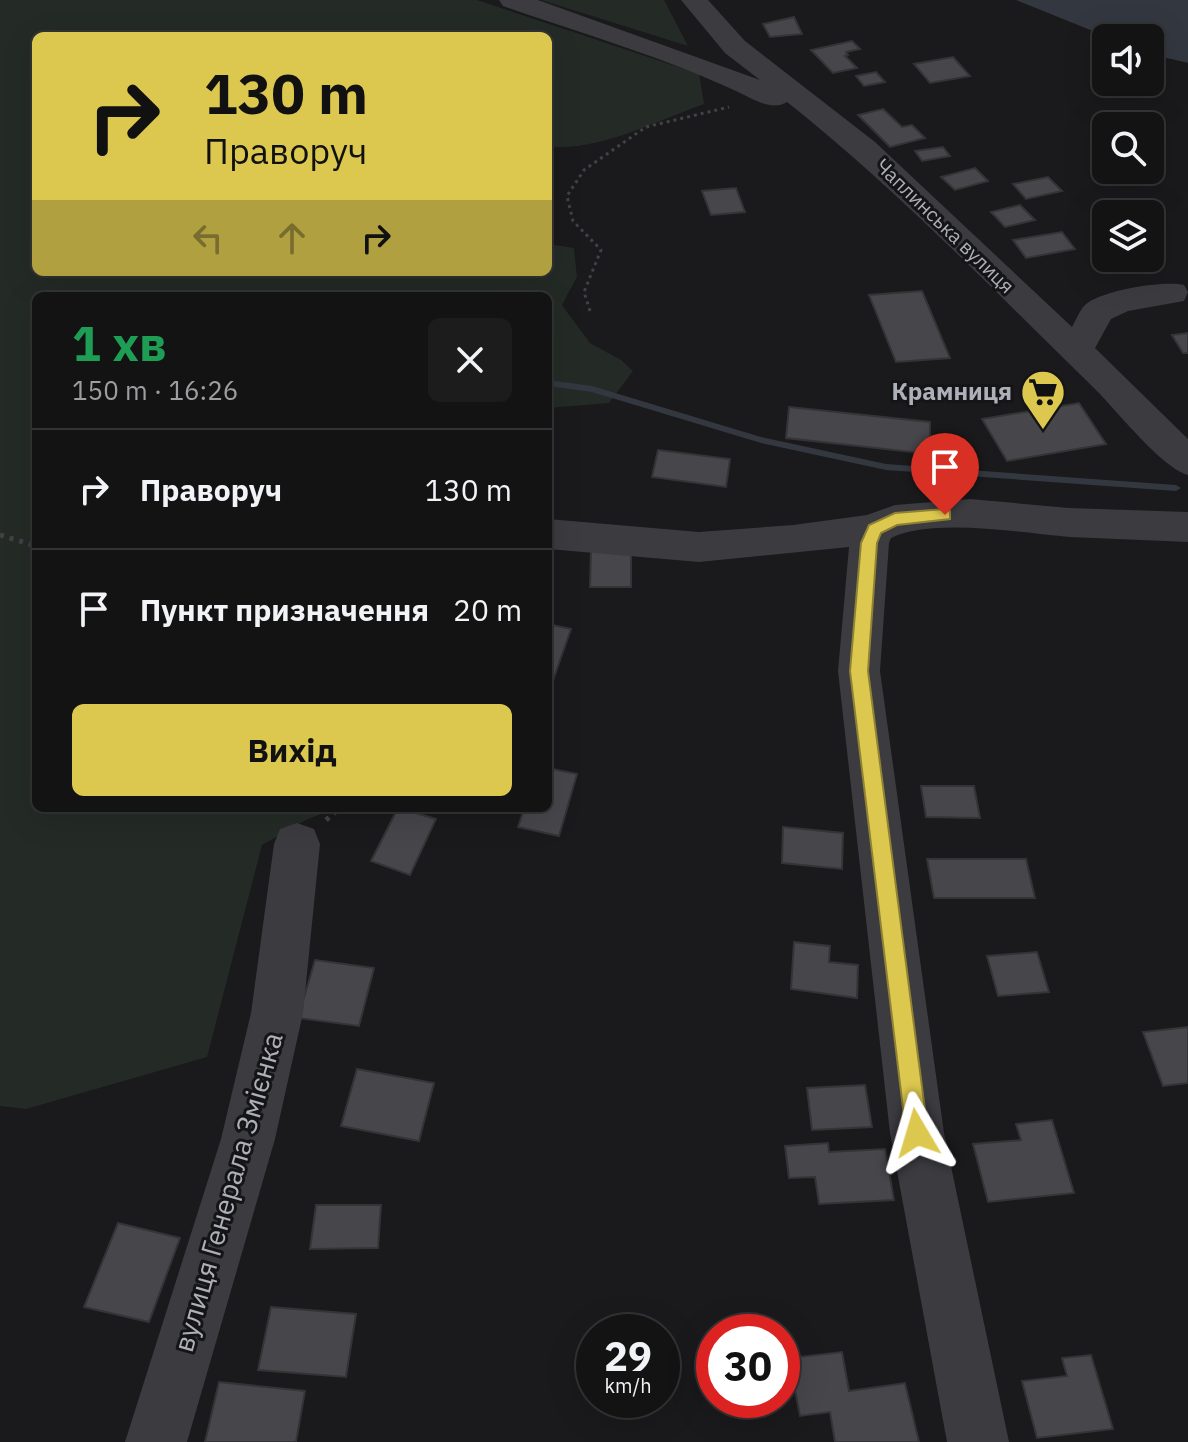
<!DOCTYPE html>
<html lang="uk">
<head>
<meta charset="utf-8">
<style>
	:root { --surface:#141314; --page:#1d1c1d; --text:#f1f3f6; --muted:#9d9ea0; --line:#333234; --accent:#ddc84f }
	body { margin:0; font-family:"IBM Plex Sans",sans-serif; background:var(--page); color:var(--text); height:100vh; display:flex; flex-direction:column; font-size:30px; white-space:nowrap }
	* { box-sizing:border-box; margin:0 }
	p { font-size:26px; color:var(--muted) }
	.icon { flex:none; width:44px; height:44px; fill:none; stroke:currentColor; stroke-width:2; stroke-linecap:round; stroke-linejoin:round }
	.map { position:relative; flex:1; overflow:hidden }
	.side { position:absolute; left:32px; top:292px; width:520px; height:520px; display:flex; flex-direction:column; background:var(--surface); border-radius:12px; box-shadow:0 8px 32px #0002,0 0 0 2px var(--line) }
	.side>* { flex:none }
	.banner { position:absolute; left:32px; top:32px; width:520px; height:244px; border-radius:12px; box-shadow:0 8px 32px #0002,0 0 0 2px var(--line); background:#ddc84f; color:#111; overflow:hidden }
	.controls { position:absolute; left:1092px; top:24px; display:grid; gap:16px }
	.controls a { display:grid; place-items:center; width:72px; height:72px; border-radius:12px; background:var(--surface); box-shadow:0 8px 32px #0002,0 0 0 2px var(--line); font-size:40px }
	.speed { position:absolute; left:576px; top:1314px; display:flex; gap:16px; font-size:40px; font-weight:700; text-align:center }
	.speed>* { display:grid; place-content:center; width:104px; height:104px; border-radius:50%; background:var(--surface); box-shadow:0 8px 32px #0002,0 0 0 2px var(--line); line-height:1 }
	.speed small { font-size:20px; font-weight:400 }
	.speed .limit { border:12px solid #d22; background:#fff; color:#111 }
	.pin { position:absolute; display:grid; place-items:center; width:68px; height:68px; color:#fff; margin:-82px -34px; border-radius:50% 50% 50% 0; rotate:-45deg; box-shadow:0 0 8px #0007 }
	.pin .icon { rotate:45deg }
	.me { position:absolute; width:88px; margin:-44px; rotate:353deg; stroke-linejoin:round; filter:drop-shadow(0 0 6px #0008) }
	.turn { display:flex; align-items:center; gap:28px; height:168px; padding:0 40px; font-size:36px }
	.turn .icon { width:104px; height:104px; stroke-width:2.5 }
	.turn b { display:block; font-size:56px; line-height:68px }
	.lanes { display:flex; align-items:center; height:76px; padding:0 40px; background:#0003; justify-content:center; gap:40px; direction:ltr }
	.lanes .off { opacity:.35 }
	.round { display:grid; place-items:center; flex:none; width:84px; height:84px; border-radius:12px; background:var(--page) }
	.overview { display:flex; align-items:center; justify-content:space-between; height:136px; padding:0 40px }
	h1 { font-size:48px; font-weight:700; line-height:60px; color:#1e9e55 }
	.button { display:flex; gap:16px; margin-top:auto; padding:16px 40px }
	.button a { flex:1; height:92px; border-radius:12px; background:var(--accent); color:#111; font-size:32px; font-weight:700; line-height:92px; text-align:center }
	ul { padding:0; list-style:none }
	li { display:flex; align-items:center; gap:24px; height:120px; padding:0 40px; border-top:2px solid var(--line) }
	li div { flex:1 }
	li b { display:block; font-size:30px }
	li em { font-style:normal }
	.map>svg:first-child { display:block }
</style>
</head>
<body>
<div class="map">
<svg width="1188" height="1442" viewBox="0 0 1188 1442">
	<rect width="100%" height="100%" fill="#1a191b"/>
	<g fill="#242b26">
		<path d="M0,0h477l222,74 5,30c-48,17 -104,47 -156,43v-111h-512v236h512v-28l26,4 3,29 -15,28 28,38 31,17 12,11 -24,32 -61,5v-112h-512v512h300l-30,12 -44,25 -55,212 -181,52 -26,-3z"/>
		<polygon points="541,0 664,0 688,46"/>
	</g>
	<polygon fill="#333840" points="1016,0 1188,0 1188,63 1150,54 1150,38 1110,38"/>
	<g fill="none" stroke-linecap="round" stroke-linejoin="round">
		<polygon fill="#333840" fill-rule="evenodd" points="548,380 592,386 761,437 886,464 1176,485 1181,488 1176,491 886,470 761,443 592,392 548,386"/>
	</g>
	<g fill="#47464b" stroke="#343437" stroke-width="2">
		<polygon points="794,17 802,34 770,37 763,24"/>
		<polygon points="852,41 860,49 846,52 848,55 845,56 857,68 833,73 811,50"/>
		<polygon points="953,57 970,76 930,83 914,64"/>
		<polygon points="876,72 885,82 864,86 856,76"/>
		<polygon points="883,109 902,127 912,125 925,138 890,147 858,115"/>
		<polygon points="943,147 950,156 922,161 915,151"/>
		<polygon points="975,168 988,181 955,190 941,177"/>
		<polygon points="1048,177 1062,191 1026,199 1013,184"/>
		<polygon points="736,188 745,212 711,215 702,191"/>
		<polygon points="1020,205 1035,220 1005,227 991,212"/>
		<polygon points="1062,232 1075,249 1026,258 1013,240"/>
		<polygon points="1111,258 1135,258 1140,266 1119,269"/>
		<polygon points="922,291 950,358 896,362 869,295"/>
		<polygon points="1188,333 1188,353 1183,353 1172,335"/>
		<polygon points="1079,403 1106,444 1007,461 982,419"/>
		<polygon points="789,407 930,422 930,454 786,438"/>
		<polygon points="658,450 730,459 726,487 652,477"/>
		<polygon points="591,550 631,551 631,587 590,587"/>
		<polygon points="548,624 571,629 551,686 548,686"/>
		<polygon points="548,768 577,774 559,836 518,827 523,812 507,808 548,808"/>
		<polygon points="921,786 974,786 980,818 926,817"/>
		<polygon points="398,808 436,819 410,875 371,861"/>
		<polygon points="783,827 843,833 842,869 782,863"/>
		<polygon points="927,859 1026,859 1035,898 934,898"/>
		<polygon points="794,942 830,946 829,962 858,965 857,998 791,989"/>
		<polygon points="1037,952 1049,992 998,996 987,956"/>
		<polygon points="315,960 374,968 359,1026 298,1018"/>
		<polygon points="1188,1027 1188,1083 1163,1086 1143,1032"/>
		<polygon points="357,1069 434,1083 419,1141 341,1126"/>
		<polygon points="865,1085 872,1127 812,1130 807,1088"/>
		<polygon points="1052,1120 1074,1193 988,1202 973,1144 1021,1140 1016,1124"/>
		<polygon points="828,1143 829,1152 885,1149 894,1200 819,1204 815,1177 789,1178 785,1146"/>
		<polygon points="316,1205 381,1205 378,1248 310,1249"/>
		<polygon points="118,1223 180,1238 149,1322 84,1307"/>
		<polygon points="271,1307 356,1314 346,1377 258,1370"/>
		<polygon points="842,1352 849,1391 905,1383 919,1442 835,1442 830,1412 800,1416 789,1358"/>
		<polygon points="1091,1355 1113,1429 1037,1438 1022,1381 1067,1376 1062,1358"/>
		<polygon points="219,1382 305,1391 296,1442 205,1442"/>
	</g>
	<g fill="none" stroke-linecap="round" stroke-linejoin="round">
		<polyline stroke="#414147" stroke-width="3" stroke-dasharray="3 4" stroke-linecap="butt" points="590,311 584,292 601,250 573,221 567,196 584,170 646,127 729,107"/>
		<g stroke="#414147" stroke-width="5" stroke-dasharray="4 6" stroke-linecap="butt">
			<polyline points="0,535 36,546"/>
			<polyline points="326,820 340,808"/>
		</g>
		<g fill="#3b3b40" fill-rule="evenodd">
			<path d="M499,0h39l222,80 -35,-27 -44,-53h27l37,41 130,101 197,185c4,-7 8,-17 13,-22 16,-15 79,-25 99,-20l4,7 -4,9 -56,10 -17,8 -16,29 93,91v36c-26,-7 -71,-64 -93,-86 -100,-97 -198,-200 -308,-287 -16,10 -35,-4 -51,-11 -75,-35 -156,-58 -233,-85z"/>
			<path d="M970,499l99,9 119,4v30c-39,-2 -79,-3 -118,-5 -48,-4 -137,-20 -179,1l-2,5 -9,128 64,462 65,309h-62l-57,-309 -52,-462 11,-124 -150,15 -151,-13v-30l151,13 94,-7 74,-10 28,-10z"/>
			<polygon points="297,823 314,829 320,844 303,1013 275,1139 187,1442 125,1442 221,1139 251,1013 274,844 280,829"/>
		</g>
	</g>
	<polygon fill="#ddc84f" stroke="#908233" stroke-width="2" points="945,509 950,511 950,519 897,525 881,533 877,543 868,671 928,1133 925,1141 917,1145 909,1141 906,1133 850,671 861,543 869,525 895,513"/>
	<defs>
		<g id="supermarket-pin" transform="scale(2.3)"><path d="M0 17L-7.5 6A9.5 9.5 0 1 1 7.5 6Z" fill="#ddc84f" stroke="#151416"/><path d="M-6-5.5h2.5l.6 2H6L4.5 2H-2.5L-4.4-4H-6ZM-1.5 3.2a1.3 1.3 0 1 0 .1 0ZM3 3.2a1.3 1.3 0 1 0 .1 0Z" fill="#111"/></g>
	</defs>
	<g fill-rule="evenodd">
		<use href="#supermarket-pin" x="1043" y="392"/>
	</g>
	<g text-anchor="middle" stroke-width="6" stroke-linejoin="round" paint-order="stroke">
		<g font-size="20" fill="#adafb9" stroke="#151416">
			<text transform="translate(945 226) rotate(44)" y="7">Чаплинська вулиця</text>
		</g>
		<g font-size="24" font-weight="bold" fill="#adafb9" stroke="#151416" text-anchor="end">
			<text x="1012" y="400">Крамниця</text>
		</g>
		<g font-size="28" fill="#adafb9" stroke="#151416">
			<text transform="translate(228 1192) rotate(-74)" y="10">вулиця Генерала Змієнка</text>
		</g>
	</g>
</svg>
<div class="controls">
<a><svg class="icon" aria-label="sound" viewBox="0 0 24 24"><path d="M4 9h4l5-4v14l-5-4H4zM17 9q2 3 0 6"/></svg></a>
<a><svg class="icon" aria-label="search" viewBox="0 0 24 24"><circle cx="10" cy="10" r="6"/><path d="M15 15l6 6"/></svg></a>
<a><svg class="icon" aria-label="layers" viewBox="0 0 24 24"><path d="M12 4l9 5-9 5-9-5zM3 14l9 5 9-5"/></svg></a>
</div>
<div class="speed"><div>29<small>km/h</small></div><div class="limit">30</div></div>
<div class="pin" style="left:945px;top:515px;background:#d93025"><svg class="icon" aria-label="arrive" viewBox="0 0 24 24"><path d="M6 21V4h12l-3 4 3 4H6"/></svg></div>
<svg class="me" style="left:917px;top:1133px" viewBox="-20 -20 40 40"><path d="M0-17L14 15 0 8-14 15z" fill="#ddc84f" stroke="#fff" stroke-width="4"/></svg>
<div class="banner">
<div class="turn"><svg class="icon" aria-label="right" viewBox="0 0 24 24"><path d="M7 20v-9h11M14 6l5 5-5 5"/></svg><div><b>130 m</b>Праворуч</div></div>
<div class="lanes"><svg class="icon off" aria-label="left" viewBox="0 0 24 24"><path d="M17 20v-9H6M10 6l-5 5 5 5"/></svg><svg class="icon off" aria-label="ahead" viewBox="0 0 24 24"><path d="M12 20V5M6 11l6-6 6 6"/></svg><svg class="icon" aria-label="right" viewBox="0 0 24 24"><path d="M7 20v-9h11M14 6l5 5-5 5"/></svg></div>
</div>
<section class="side">
<div class="overview"><div><h1>1 хв</h1><p>150 m · 16:26</p></div><a class="round"><svg class="icon" aria-label="close" viewBox="0 0 24 24"><path d="M6 6l12 12M18 6L6 18"/></svg></a></div>
<ul>
<li><svg class="icon" aria-label="right" viewBox="0 0 24 24"><path d="M7 20v-9h11M14 6l5 5-5 5"/></svg><div><b>Праворуч</b></div><em>130 m</em></li>
<li><svg class="icon" aria-label="arrive" viewBox="0 0 24 24"><path d="M6 21V4h12l-3 4 3 4H6"/></svg><div><b>Пункт призначення</b></div><em>20 m</em></li>
</ul>
<div class="button"><a>Вихід</a></div>
</section>
</div>
</body>
</html>
